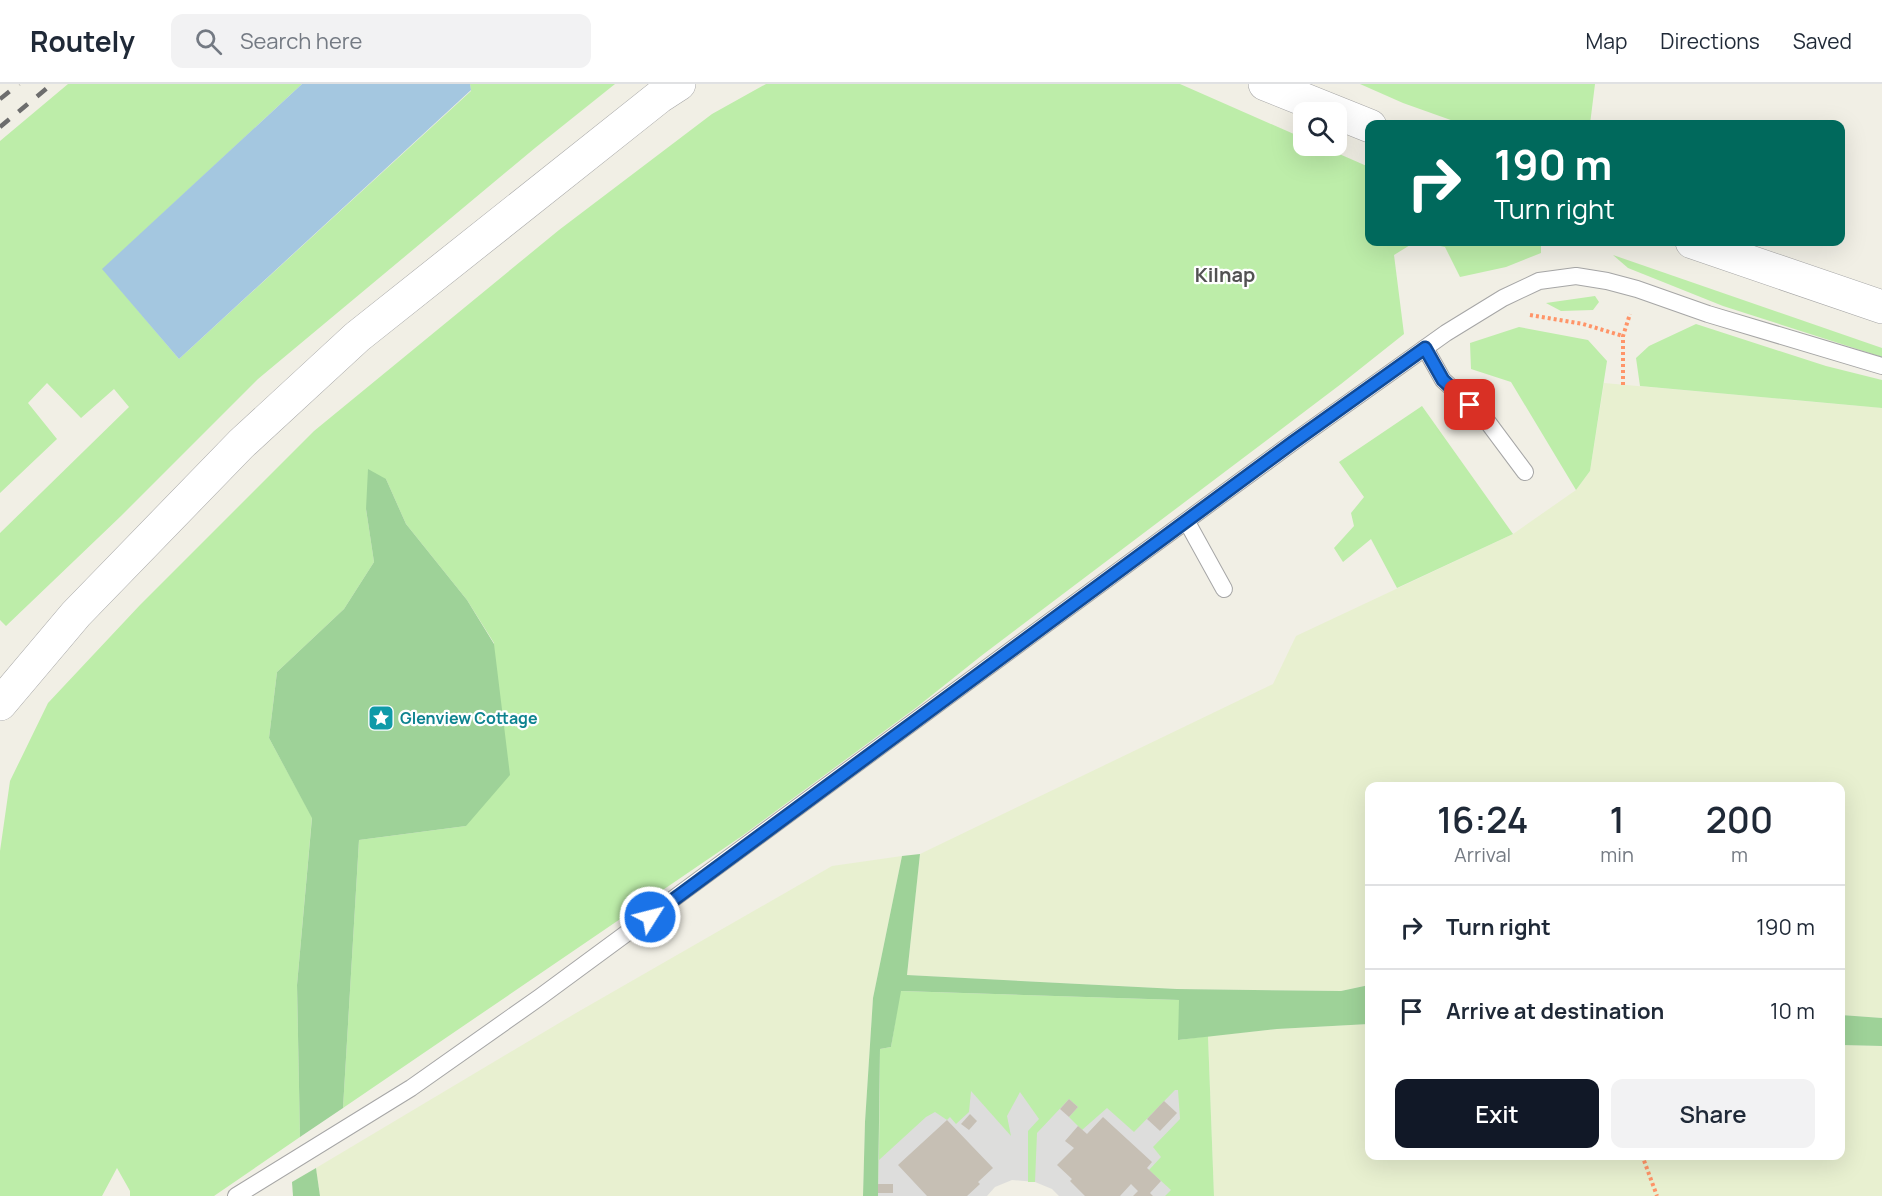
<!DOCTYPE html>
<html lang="en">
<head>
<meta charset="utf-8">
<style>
	:root { --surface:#fff; --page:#f2f2f3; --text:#1f2937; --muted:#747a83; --line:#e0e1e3; --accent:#111827 }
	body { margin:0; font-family:Manrope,sans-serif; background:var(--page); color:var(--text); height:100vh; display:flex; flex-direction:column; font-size:22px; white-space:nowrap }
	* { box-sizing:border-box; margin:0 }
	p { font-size:20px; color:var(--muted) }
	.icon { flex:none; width:33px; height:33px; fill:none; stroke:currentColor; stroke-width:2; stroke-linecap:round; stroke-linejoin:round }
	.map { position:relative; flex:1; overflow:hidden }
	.sheet { position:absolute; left:1365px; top:698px; width:480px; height:378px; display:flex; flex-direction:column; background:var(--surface); border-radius:12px; box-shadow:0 6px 24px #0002 }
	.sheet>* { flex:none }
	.banner { position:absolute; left:1365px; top:36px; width:480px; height:126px; border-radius:12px; box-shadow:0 6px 24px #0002; background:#00695c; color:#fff; overflow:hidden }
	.controls { position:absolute; left:1293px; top:18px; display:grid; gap:12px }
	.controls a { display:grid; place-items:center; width:54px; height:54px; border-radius:12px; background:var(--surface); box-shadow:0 6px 24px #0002; font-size:30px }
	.pin { position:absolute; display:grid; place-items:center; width:51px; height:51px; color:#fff; margin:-26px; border-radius:12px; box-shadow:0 3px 9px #0006 }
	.me { position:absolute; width:66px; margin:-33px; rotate:54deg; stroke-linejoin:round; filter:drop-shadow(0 0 4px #0008) }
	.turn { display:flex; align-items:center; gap:21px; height:126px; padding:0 30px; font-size:27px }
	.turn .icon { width:78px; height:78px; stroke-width:2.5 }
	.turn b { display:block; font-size:42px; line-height:51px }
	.eta { display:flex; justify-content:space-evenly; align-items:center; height:102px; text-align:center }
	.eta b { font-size:36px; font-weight:600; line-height:42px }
	.button { display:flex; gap:12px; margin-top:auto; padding:12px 30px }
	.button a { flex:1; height:69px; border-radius:12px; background:var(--accent); color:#fff; font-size:24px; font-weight:600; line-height:69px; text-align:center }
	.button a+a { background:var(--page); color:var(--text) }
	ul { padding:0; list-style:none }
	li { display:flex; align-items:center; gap:18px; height:84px; padding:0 30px; border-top:2px solid var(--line) }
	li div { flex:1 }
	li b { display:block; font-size:22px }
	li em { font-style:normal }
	header { display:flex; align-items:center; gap:36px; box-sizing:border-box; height:84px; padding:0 30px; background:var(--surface); border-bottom:2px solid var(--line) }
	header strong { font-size:28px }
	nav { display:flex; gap:33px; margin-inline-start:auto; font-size:21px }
	.search { width:420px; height:54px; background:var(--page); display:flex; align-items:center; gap:15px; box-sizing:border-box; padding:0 21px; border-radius:12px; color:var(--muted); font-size:22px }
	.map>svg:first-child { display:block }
</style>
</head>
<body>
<header>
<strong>Routely</strong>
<div class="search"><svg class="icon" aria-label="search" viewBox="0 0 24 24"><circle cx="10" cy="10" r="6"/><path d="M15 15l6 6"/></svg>Search here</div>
<nav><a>Map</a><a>Directions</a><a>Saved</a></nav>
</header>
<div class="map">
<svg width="1882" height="1112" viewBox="0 0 1882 1112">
	<rect width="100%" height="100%" fill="#f1efe5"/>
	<polygon fill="#dddddc" points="1179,916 1184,1112 1059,1112 1052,1105 1035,1098 1012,1096 995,1103 987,1112 878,1112 880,1008"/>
	<g fill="#e8f0d0">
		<polygon points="1604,299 1882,324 1882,934 1841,931 1840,702 1370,702 1369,901 1341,907 1177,905 907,891 920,770 1273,600 1296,552 1513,450 1576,406 1590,387"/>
		<polygon points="902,772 873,914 865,1038 863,1112 320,1112 316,1084 576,929 832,782"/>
		<polygon points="1369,940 1370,1071 1840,1071 1841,961 1882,962 1882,1112 1214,1112 1208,952 1277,945"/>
	</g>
	<g fill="#bdeda9">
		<polygon points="68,0 302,0 103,185 179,275 471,7 470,0 615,0 535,64 258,295 121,432 6,542 0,536 0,449 129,323 114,305 81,334 47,299 28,319 57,355 0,409 0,57"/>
		<polygon points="766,0 1180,0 1303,54 1304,62 1321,62 1369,83 1370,158 1415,158 1394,171 1404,250 1341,300 981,572 917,623 742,752 343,1024 359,756 466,742 494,559 467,516 406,440 386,395 366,425 374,478 344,525 277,588 269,654 312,733 297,901 300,1053 214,1112 130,1112 130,1107 117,1084 102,1112 0,1112 0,767 10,697 48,619 140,521 314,347 559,146 712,30"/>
		<polygon points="1360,0 1595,0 1590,40 1462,40 1403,19"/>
		<polygon points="1421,158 1541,158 1541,169 1506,183 1460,193 1445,163"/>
		<polygon points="1613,171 1882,264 1882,273 1723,222 1628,184"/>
		<polygon points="1595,212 1599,218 1593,226 1561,227 1546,219"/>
		<polygon points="1696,240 1826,282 1882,296 1882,324 1640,302 1636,274 1649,262"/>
		<polygon points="1519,243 1588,256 1607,277 1590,387 1576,406 1511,298 1471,285 1470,259"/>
		<polygon points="1422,322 1513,450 1397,504 1371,455 1343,478 1334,464 1354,442 1351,429 1364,413 1339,378"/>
		<polygon points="900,907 1179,916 1179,956 1208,952 1214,1112 1165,1112 1171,1106 1149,1086 1161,1073 1153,1063 1180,1035 1178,1006 1175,1006 1134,1048 1107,1024 1082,1046 1069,1033 1078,1023 1069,1015 1037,1049 1035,1098 1028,1098 1028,1047 1039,1035 1020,1008 1007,1032 1011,1052 971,1007 969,1028 956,1040 950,1033 947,1036 935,1028 926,1033 879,1076 880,965 891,963"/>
	</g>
	<g fill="#9ed298">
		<polygon points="368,385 386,395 406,440 467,516 494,560 510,691 466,742 359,756 343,1024 300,1053 297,901 312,734 269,654 277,588 344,525 374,478 366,425"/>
		<polygon points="920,770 907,891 1177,905 1341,907 1369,901 1369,940 1277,945 1178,956 1179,916 901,907 891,963 880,965 878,1112 863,1112 865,1038 873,914 902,772"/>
		<polygon points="1841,931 1882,934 1882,962 1841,961"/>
		<polygon points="316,1084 320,1112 293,1112 292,1098"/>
	</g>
	<polygon fill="#a4c7e0" points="302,0 470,0 471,6 179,275 102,185"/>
	<g fill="#c6bfb4">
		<polygon points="1069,1015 1078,1023 1069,1033 1060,1025"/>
		<polygon points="1164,1017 1177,1029 1160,1047 1147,1035"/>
		<polygon points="970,1030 977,1037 969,1046 961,1040"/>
		<polygon points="1103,1033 1152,1078 1147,1084 1161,1097 1150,1109 1153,1112 1133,1112 1138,1107 1131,1100 1120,1112 1085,1112 1070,1097 1072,1095 1057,1081 1074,1064 1065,1057 1078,1042 1087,1050"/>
		<polygon points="947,1036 993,1084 978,1098 980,1100 967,1112 927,1112 898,1081"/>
		<rect x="878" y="1100" width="15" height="9"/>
	</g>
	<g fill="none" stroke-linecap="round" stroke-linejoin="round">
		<g stroke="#a6a6a6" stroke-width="18">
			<g id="service">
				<polyline points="1425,264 1443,296 1484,333 1525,388"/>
				<polyline points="1187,438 1224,505"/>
				<polyline points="236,1112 411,1004 540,913 1292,359 1446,249 1503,214 1539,197 1576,192 1607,197 1637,205 1708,230 1882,282"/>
			</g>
		</g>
		<g stroke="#a6a6a6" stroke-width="34">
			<g id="minor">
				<polyline points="1265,0 1370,42"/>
				<polyline points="1692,158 1882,223"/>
				<polyline points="0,620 76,530 241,360 357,253 659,13 679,0"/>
			</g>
		</g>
		<g stroke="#ff9468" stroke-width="4" stroke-dasharray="3 3" stroke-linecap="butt">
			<polyline points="1530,231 1583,240 1623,252"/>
			<polyline points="1623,301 1623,252 1630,230"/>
			<polyline points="1642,1071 1657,1112"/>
		</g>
		<use href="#service" stroke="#fff" stroke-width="16"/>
		<use href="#minor" stroke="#fff" stroke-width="33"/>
		<g stroke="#6d6d6d" stroke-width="4.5" stroke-dasharray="12 12" stroke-linecap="butt">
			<polyline points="0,15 19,0"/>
			<polyline points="0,43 52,0"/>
		</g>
	</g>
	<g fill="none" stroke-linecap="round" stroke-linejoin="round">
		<g stroke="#114b97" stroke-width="15">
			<polyline id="route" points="650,833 1292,359 1425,264 1443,296 1470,321"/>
		</g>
		<use href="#route" stroke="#1a73e8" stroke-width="10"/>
	</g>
	<defs>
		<g id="sight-square" transform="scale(1.35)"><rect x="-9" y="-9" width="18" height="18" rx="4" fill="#0f9aa8" stroke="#fff"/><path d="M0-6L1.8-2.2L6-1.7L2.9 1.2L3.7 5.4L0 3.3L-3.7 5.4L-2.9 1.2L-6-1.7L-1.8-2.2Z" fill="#fff"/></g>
	</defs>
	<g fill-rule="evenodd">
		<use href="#sight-square" x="381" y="634"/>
	</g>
	<g text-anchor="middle" stroke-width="4.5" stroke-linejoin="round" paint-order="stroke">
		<g font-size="16" font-weight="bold" fill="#0d838f" stroke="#fff" text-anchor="start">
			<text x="400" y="640">Glenview Cottage</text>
		</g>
		<g font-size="20" font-weight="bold" fill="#525252" stroke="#fff">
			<text x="1225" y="198">Kilnap</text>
		</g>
	</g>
</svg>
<div class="controls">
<a><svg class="icon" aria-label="search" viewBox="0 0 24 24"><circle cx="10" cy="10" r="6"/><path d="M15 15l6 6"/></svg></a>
</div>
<div class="pin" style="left:1470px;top:321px;background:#d93025"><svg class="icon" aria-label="arrive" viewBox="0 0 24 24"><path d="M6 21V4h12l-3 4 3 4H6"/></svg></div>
<svg class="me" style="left:650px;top:833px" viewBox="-20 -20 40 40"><circle r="17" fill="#1a73e8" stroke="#fff" stroke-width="3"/><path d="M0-11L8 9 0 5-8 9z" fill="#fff"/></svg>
<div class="banner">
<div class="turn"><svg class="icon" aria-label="right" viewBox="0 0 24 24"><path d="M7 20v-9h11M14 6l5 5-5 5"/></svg><div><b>190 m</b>Turn right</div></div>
</div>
<section class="sheet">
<div class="eta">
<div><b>16:24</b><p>Arrival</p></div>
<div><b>1</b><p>min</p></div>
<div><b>200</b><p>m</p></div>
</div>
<ul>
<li><svg class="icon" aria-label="right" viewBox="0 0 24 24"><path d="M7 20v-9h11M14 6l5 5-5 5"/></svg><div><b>Turn right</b></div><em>190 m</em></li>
<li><svg class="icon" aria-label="arrive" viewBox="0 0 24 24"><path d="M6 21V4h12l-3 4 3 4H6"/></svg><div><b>Arrive at destination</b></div><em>10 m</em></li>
</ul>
<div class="button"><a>Exit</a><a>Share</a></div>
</section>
</div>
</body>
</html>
